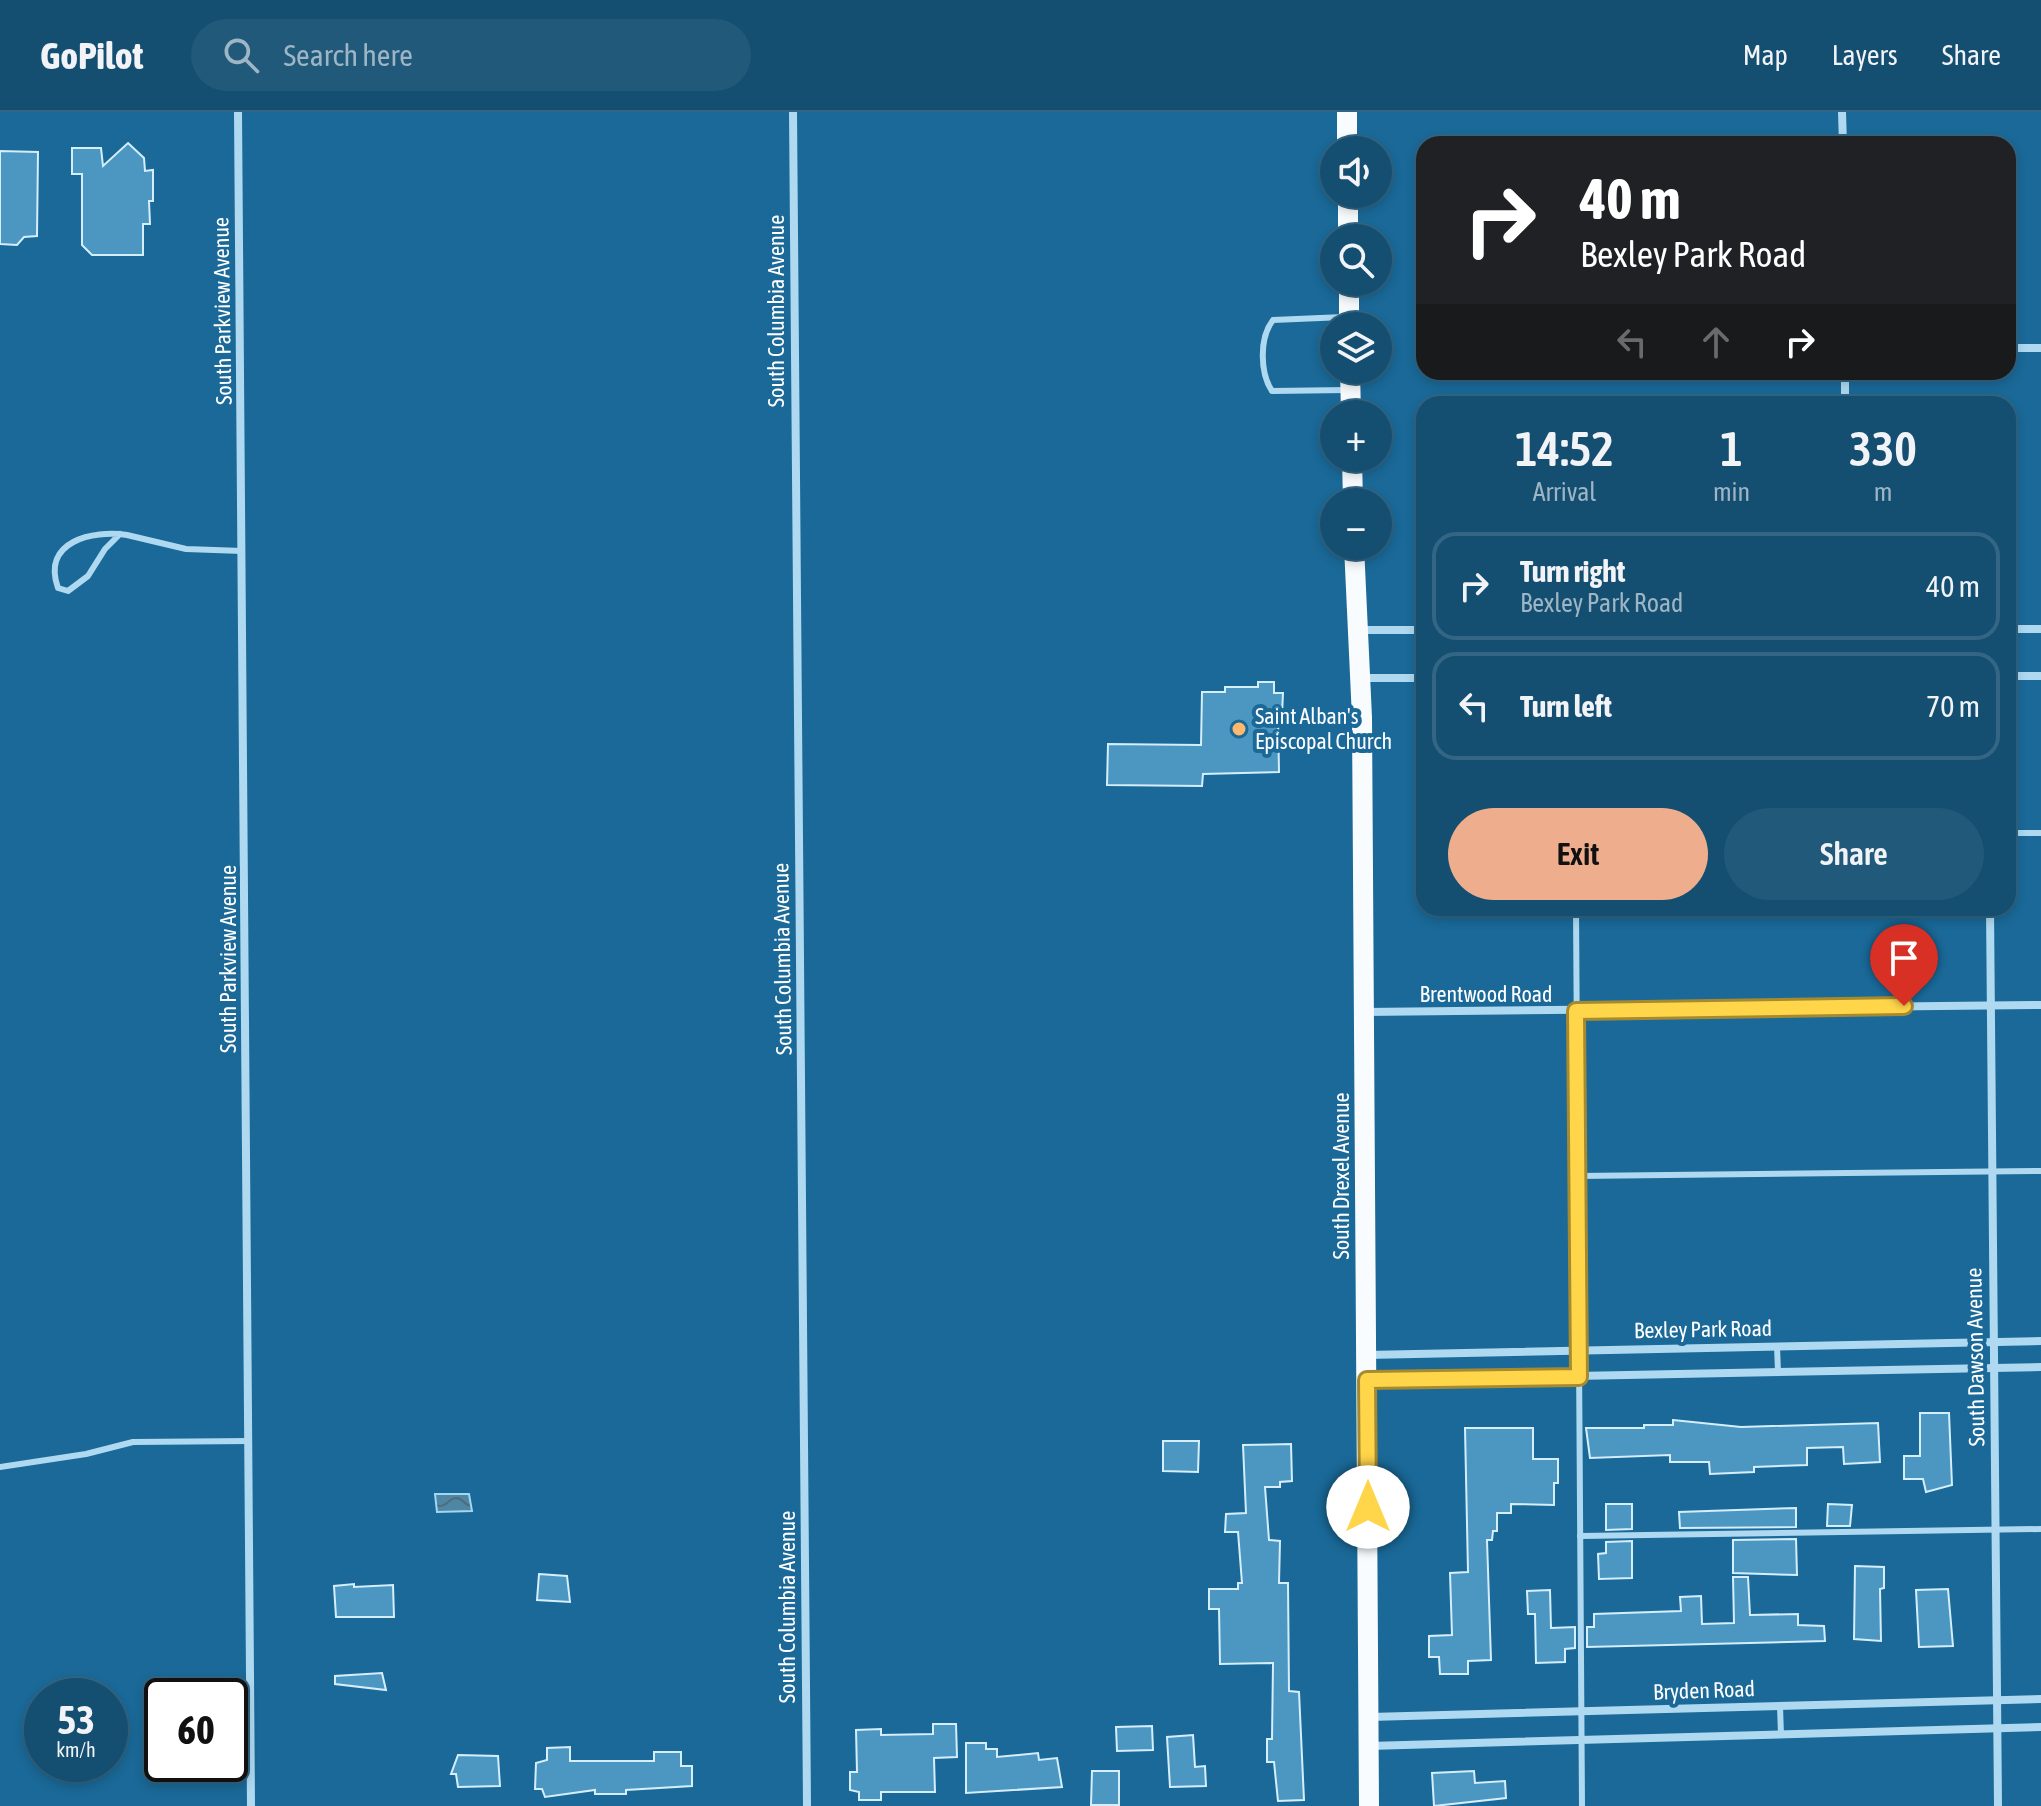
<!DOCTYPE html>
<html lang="en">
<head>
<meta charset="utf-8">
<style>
	:root { --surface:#144f72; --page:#21597a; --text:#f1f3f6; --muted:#9db5c4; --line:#336684; --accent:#eead8d }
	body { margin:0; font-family:"Asap Condensed",sans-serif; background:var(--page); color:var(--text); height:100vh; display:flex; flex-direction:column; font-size:30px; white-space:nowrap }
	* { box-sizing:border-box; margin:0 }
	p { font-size:26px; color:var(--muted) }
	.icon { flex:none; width:44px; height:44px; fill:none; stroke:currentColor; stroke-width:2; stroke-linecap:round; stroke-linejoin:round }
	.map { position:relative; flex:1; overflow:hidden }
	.sheet { position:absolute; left:1416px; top:284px; width:600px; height:520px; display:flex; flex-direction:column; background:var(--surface); border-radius:24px; box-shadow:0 4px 12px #0003,0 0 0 2px var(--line) }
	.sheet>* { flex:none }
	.banner { position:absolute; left:1416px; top:24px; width:600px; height:244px; border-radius:24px; box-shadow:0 4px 12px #0003,0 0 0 2px var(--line); background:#202124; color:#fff; overflow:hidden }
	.fabs { position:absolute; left:1320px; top:24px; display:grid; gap:16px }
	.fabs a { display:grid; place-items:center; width:72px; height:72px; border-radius:50%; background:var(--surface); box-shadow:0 4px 12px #0003,0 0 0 2px var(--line); font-size:40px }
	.speed { position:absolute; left:24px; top:1566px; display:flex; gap:16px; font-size:40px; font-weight:700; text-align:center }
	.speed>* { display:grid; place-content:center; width:104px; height:104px; border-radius:50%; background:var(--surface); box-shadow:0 4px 12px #0003,0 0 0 2px var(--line); line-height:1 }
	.speed small { font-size:20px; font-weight:400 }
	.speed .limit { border:4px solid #111; border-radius:12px; background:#fff; color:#111 }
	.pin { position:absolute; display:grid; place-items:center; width:68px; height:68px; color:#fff; margin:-82px -34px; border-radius:50% 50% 50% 0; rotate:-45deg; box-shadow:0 0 8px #0007 }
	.pin .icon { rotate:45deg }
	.me { position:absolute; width:88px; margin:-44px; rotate:0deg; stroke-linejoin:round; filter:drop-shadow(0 0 6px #0008) }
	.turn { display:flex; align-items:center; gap:28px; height:168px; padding:0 32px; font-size:36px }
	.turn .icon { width:104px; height:104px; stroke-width:2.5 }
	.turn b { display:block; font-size:56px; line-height:68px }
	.lanes { display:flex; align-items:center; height:76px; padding:0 32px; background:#0003; justify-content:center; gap:40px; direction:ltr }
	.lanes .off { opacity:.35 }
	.eta { display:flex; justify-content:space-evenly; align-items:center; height:136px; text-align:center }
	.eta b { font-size:48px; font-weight:600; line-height:56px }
	.action { display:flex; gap:16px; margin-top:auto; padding:16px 32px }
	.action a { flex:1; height:92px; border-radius:48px; background:var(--accent); color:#111; font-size:32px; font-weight:600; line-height:92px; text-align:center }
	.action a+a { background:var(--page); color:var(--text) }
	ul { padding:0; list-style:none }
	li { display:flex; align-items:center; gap:24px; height:108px; margin:0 16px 12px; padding:0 16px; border:4px solid var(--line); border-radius:24px }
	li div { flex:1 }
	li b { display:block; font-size:30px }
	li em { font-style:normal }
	header { display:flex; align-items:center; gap:48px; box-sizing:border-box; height:112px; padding:0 40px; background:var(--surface); border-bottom:2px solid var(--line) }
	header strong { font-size:38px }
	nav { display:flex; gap:44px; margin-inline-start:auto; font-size:28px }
	.search { width:560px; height:72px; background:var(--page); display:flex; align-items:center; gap:20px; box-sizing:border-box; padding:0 28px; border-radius:44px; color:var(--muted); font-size:30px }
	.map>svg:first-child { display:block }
</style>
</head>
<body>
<header>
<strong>GoPilot</strong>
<div class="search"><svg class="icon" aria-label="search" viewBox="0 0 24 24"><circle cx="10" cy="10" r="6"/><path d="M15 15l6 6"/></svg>Search here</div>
<nav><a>Map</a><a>Layers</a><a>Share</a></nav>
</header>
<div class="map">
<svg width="2041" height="1694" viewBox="0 0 2041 1694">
	<defs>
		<pattern id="water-waves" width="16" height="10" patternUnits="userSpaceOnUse" patternTransform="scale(2)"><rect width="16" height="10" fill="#4f86a4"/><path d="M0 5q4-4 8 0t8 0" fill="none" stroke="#4e6c7c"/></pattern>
	</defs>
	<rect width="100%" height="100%" fill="#1a6998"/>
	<polygon fill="url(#water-waves)" stroke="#a1d7f2" stroke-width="2" points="435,1382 469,1382 472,1399 437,1400"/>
	<g fill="#4b97c2" stroke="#d5eefb" stroke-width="2">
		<polygon points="128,31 144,46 145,59 153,58 153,89 149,89 150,112 143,112 143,143 92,143 82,133 82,62 72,62 72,36 101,36 103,54"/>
		<polygon points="0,39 38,40 37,124 24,125 17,133 0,132"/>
		<polygon points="1258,570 1274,570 1274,581 1283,581 1282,603 1278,603 1279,660 1203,662 1202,674 1107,673 1108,632 1201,633 1202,580 1225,580 1225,575 1258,575"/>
		<polygon points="1920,1301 1949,1301 1952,1373 1926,1380 1923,1367 1904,1367 1904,1344 1920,1344"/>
		<polygon points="1673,1308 1741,1315 1878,1311 1880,1350 1844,1352 1843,1335 1807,1336 1807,1353 1754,1355 1754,1360 1710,1362 1709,1350 1670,1350 1670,1343 1590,1346 1586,1316 1644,1316 1644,1313 1673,1313"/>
		<polygon points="1465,1316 1533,1316 1533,1347 1558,1347 1558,1371 1554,1371 1554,1393 1511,1392 1511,1401 1497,1401 1497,1419 1493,1419 1492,1428 1487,1428 1491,1548 1468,1549 1468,1562 1440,1562 1439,1545 1429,1545 1429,1524 1452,1523 1450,1461 1468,1460"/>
		<polygon points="1163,1329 1199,1329 1198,1360 1163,1359"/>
		<polygon points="1291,1332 1292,1369 1280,1370 1280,1375 1265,1375 1269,1428 1280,1429 1279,1471 1288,1471 1289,1579 1299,1580 1304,1688 1278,1689 1274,1650 1267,1650 1267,1627 1272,1627 1273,1551 1220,1552 1219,1497 1209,1497 1209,1477 1238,1477 1238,1471 1242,1471 1238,1420 1225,1420 1226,1402 1246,1401 1243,1333"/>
		<polygon points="1606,1392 1632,1392 1632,1417 1606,1418"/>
		<polygon points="1828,1392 1852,1393 1850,1414 1827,1414"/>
		<polygon points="1796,1396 1796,1415 1680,1416 1679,1400"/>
		<polygon points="1796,1427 1797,1463 1733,1461 1733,1428"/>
		<polygon points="1632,1429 1632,1466 1599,1467 1598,1442 1606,1441 1606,1430"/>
		<polygon points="1855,1454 1884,1455 1884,1476 1880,1477 1881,1529 1854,1527"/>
		<polygon points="539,1462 567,1464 570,1490 537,1488"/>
		<polygon points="1733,1465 1748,1465 1750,1503 1798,1502 1798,1513 1824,1514 1825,1529 1587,1535 1587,1515 1594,1515 1594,1502 1681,1499 1680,1485 1701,1484 1702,1512 1734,1511"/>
		<polygon points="354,1472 354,1475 393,1473 394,1505 336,1505 334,1474"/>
		<polygon points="1948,1477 1953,1534 1919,1535 1916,1478"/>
		<polygon points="1550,1478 1551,1516 1575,1515 1575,1536 1565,1537 1565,1550 1536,1551 1535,1502 1528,1502 1527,1479"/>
		<polygon points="382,1561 386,1578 335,1572 335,1564"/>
		<polygon points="933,1612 956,1612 957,1645 934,1646 935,1680 881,1680 881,1688 859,1688 859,1680 850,1678 850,1660 857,1660 856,1618 881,1617 881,1623 933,1622"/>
		<polygon points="1152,1614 1153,1638 1117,1639 1116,1615"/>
		<polygon points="1193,1623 1195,1655 1205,1654 1206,1674 1170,1675 1167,1625"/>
		<polygon points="966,1631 986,1631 986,1637 997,1637 997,1645 1038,1641 1039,1648 1057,1646 1062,1675 966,1681"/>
		<polygon points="570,1635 570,1649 654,1649 654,1640 681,1640 681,1654 692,1654 692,1674 626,1678 626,1682 595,1682 595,1678 545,1685 542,1677 535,1677 536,1651 547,1648 547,1636"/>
		<polygon points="458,1643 498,1644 500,1674 458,1675 456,1662 451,1662"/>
		<polygon points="1092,1659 1119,1659 1119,1693 1091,1693"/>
		<polygon points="1474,1659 1475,1671 1505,1669 1506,1686 1434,1694 1432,1661"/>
	</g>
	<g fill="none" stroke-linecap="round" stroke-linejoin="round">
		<g stroke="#aed9f0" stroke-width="6">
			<path d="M1344,205l-71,3c-14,18 -13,53 -1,71l75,-1"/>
			<path d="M120,422l-15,15 -17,27 -20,15 -10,-3c-17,-47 35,-58 69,-53l59,14 56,2"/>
			<polyline points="2008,721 2041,721"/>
			<polyline points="1576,796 1582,1694"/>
			<polyline points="1577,1064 2041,1059"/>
			<polyline points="1777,1234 1778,1260"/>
			<polyline points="0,1355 86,1342 133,1330 249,1329"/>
			<polyline points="1580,1424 2041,1417"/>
			<polyline points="1780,1594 1781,1623"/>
		</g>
		<g stroke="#aed9f0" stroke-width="8">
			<polyline points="238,0 251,1694"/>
			<polyline points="793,0 807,1694"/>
			<polyline points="1842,0 1843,32"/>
			<polyline points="2008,236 2041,236"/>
			<polyline points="1845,260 1845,292"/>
			<polyline points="2008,517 2041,517"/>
			<polyline points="1357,518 1424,518"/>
			<polyline points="2008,564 2041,564"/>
			<polyline points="1361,566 1424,566"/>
			<polyline points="1990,796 1998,1694"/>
			<polyline points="1364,900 2041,893"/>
			<polyline points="1366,1243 2041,1229"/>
			<polyline points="1368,1268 2041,1255"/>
			<polyline points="1370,1605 2041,1587"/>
			<polyline points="1369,1634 2041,1615"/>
		</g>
		<g stroke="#f8fcff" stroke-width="20">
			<polyline points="1347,0 1347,38"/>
			<polyline points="1348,82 1348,126"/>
			<polyline points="1349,170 1349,214"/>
			<polyline points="1350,258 1351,302"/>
			<polyline points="1352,346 1353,390"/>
			<polyline points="1354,434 1362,606 1369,1694"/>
		</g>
	</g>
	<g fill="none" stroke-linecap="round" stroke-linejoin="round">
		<g stroke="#a68a30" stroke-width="20">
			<polyline id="route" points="1368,1395 1367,1268 1579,1265 1576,899 1904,894"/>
		</g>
		<use href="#route" stroke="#ffd54a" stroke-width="14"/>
	</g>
	<circle fill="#ffb96e" stroke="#1a6998" stroke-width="3" cx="1239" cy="617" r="8"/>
	<g text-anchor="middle" stroke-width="8" stroke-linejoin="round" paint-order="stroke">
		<g font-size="22" fill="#fff" stroke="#1a6998">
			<text transform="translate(222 199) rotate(-91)" y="8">South Parkview Avenue</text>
			<text transform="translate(776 199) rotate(-90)" y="8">South Columbia Avenue</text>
			<text transform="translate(228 847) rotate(-90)" y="8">South Parkview Avenue</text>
			<text transform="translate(782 847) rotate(-91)" y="8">South Columbia Avenue</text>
			<text x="1486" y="890">Brentwood Road</text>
			<text transform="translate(1341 1064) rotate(-90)" y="8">South Drexel Avenue</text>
			<text transform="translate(1703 1217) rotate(-1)" y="8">Bexley Park Road</text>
			<text transform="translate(1975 1245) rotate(-91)" y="8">South Dawson Avenue</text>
			<text transform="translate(787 1495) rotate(-90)" y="8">South Columbia Avenue</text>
			<text transform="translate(1704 1578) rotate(-2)" y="8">Bryden Road</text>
		</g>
		<g font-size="22" fill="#fff" stroke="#1a6998" text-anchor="start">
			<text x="1255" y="612">Saint Alban's<tspan x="1255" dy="25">Episcopal Church</tspan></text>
		</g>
	</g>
</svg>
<div class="fabs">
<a><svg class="icon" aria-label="sound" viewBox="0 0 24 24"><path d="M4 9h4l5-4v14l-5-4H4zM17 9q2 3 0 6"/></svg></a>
<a><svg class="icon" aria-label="search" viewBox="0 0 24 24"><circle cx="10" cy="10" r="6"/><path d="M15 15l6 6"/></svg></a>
<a><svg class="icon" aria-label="layers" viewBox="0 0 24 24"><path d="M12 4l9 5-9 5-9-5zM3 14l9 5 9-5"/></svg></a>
<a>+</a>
<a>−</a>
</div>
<div class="speed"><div>53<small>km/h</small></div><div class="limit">60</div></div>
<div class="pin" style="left:1904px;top:894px;background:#d93025"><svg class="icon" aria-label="arrive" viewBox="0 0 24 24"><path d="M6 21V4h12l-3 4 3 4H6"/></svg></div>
<svg class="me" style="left:1368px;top:1395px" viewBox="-20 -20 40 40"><circle r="19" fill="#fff"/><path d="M0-13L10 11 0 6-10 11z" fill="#ffd54a"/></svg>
<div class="banner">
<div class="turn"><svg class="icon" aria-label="right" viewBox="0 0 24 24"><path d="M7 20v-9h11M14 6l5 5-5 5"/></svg><div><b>40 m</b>Bexley Park Road</div></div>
<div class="lanes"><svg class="icon off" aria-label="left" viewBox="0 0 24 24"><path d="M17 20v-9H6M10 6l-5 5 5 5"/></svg><svg class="icon off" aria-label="ahead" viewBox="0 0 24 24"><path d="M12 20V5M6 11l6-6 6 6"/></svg><svg class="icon" aria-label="right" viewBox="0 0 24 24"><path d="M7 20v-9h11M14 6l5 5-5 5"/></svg></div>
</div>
<section class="sheet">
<div class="eta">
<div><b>14:52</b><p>Arrival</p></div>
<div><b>1</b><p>min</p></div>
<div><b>330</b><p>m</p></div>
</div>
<ul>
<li><svg class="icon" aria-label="right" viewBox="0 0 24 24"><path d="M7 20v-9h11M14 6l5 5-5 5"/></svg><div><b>Turn right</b><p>Bexley Park Road</p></div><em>40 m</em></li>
<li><svg class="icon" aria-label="left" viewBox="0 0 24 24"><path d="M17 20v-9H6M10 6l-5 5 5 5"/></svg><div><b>Turn left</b></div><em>70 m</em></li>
</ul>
<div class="action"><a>Exit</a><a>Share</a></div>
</section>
</div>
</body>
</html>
